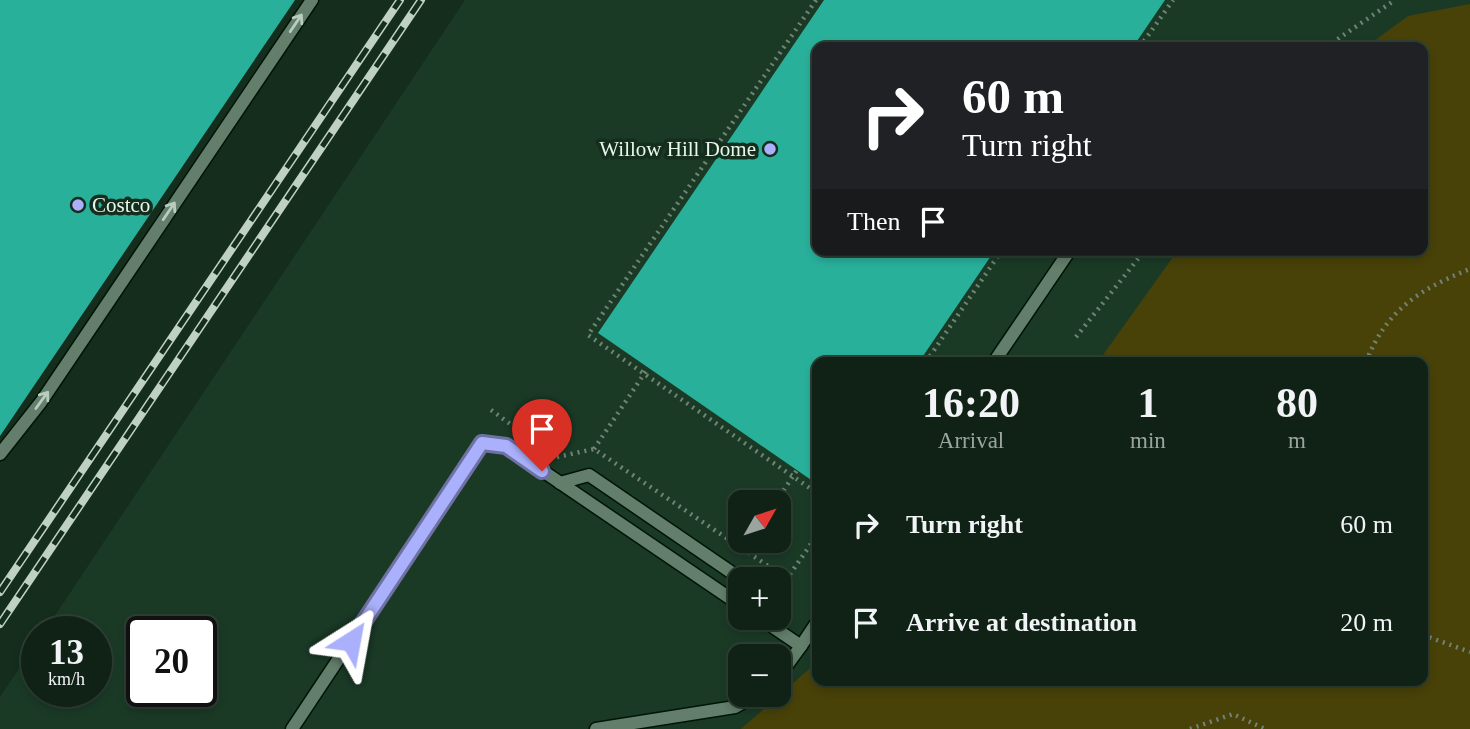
<!DOCTYPE html>
<html lang="en">
<head>
<meta charset="utf-8">
<style>
	:root { --surface:#0f2215; --page:#1d2f22; --text:#f1f3f6; --muted:#9ba4a0; --line:#2f3f34 }
	body { margin:0; font-family:Georgia,serif; background:var(--page); color:var(--text); height:100vh; display:flex; flex-direction:column; font-size:26px; white-space:nowrap }
	* { box-sizing:border-box; margin:0 }
	p { font-size:23px; color:var(--muted) }
	.icon { flex:none; width:38px; height:38px; fill:none; stroke:currentColor; stroke-width:2; stroke-linecap:round; stroke-linejoin:round }
	.map { position:relative; flex:1; overflow:hidden }
	.side { position:absolute; left:812px; top:357px; width:616px; height:329px; display:flex; flex-direction:column; background:var(--surface); border-radius:14px; box-shadow:0 4px 10px #0003,0 0 0 2px var(--line) }
	.side>* { flex:none }
	.hud { position:absolute; left:812px; top:42px; width:616px; height:214px; border-radius:14px; box-shadow:0 4px 10px #0003,0 0 0 2px var(--line); background:#202124; color:#fff; overflow:hidden }
	.needle { width:46px; rotate:51deg }
	.fabs { position:absolute; left:728px; top:490px; display:grid; gap:14px }
	.fabs a { display:grid; place-items:center; width:63px; height:63px; border-radius:14px; background:var(--surface); box-shadow:0 4px 10px #0003,0 0 0 2px var(--line); font-size:35px }
	.speed { position:absolute; left:21px; top:616px; display:flex; gap:14px; font-size:35px; font-weight:700; text-align:center }
	.speed>* { display:grid; place-content:center; width:91px; height:91px; border-radius:50%; background:var(--surface); box-shadow:0 4px 10px #0003,0 0 0 2px var(--line); line-height:1 }
	.speed small { font-size:18px; font-weight:400 }
	.speed .limit { border:4px solid #111; border-radius:10px; background:#fff; color:#111 }
	.pin { position:absolute; display:grid; place-items:center; width:60px; height:60px; color:#fff; margin:-72px -30px; border-radius:50% 50% 50% 0; rotate:-45deg; box-shadow:0 0 7px #0007 }
	.pin .icon { rotate:45deg }
	.me { position:absolute; width:77px; margin:-38px; rotate:34deg; stroke-linejoin:round; filter:drop-shadow(0 0 5px #0008) }
	.turn { display:flex; align-items:center; gap:24px; height:147px; padding:0 35px; font-size:32px }
	.turn .icon { width:91px; height:91px; stroke-width:2.5 }
	.turn b { display:block; font-size:49px; line-height:60px }
	.then { display:flex; align-items:center; height:66px; padding:0 35px; background:#0003; gap:14px; font-size:26px }
	.eta { display:flex; justify-content:space-evenly; align-items:center; height:119px; text-align:center }
	.eta b { font-size:42px; font-weight:600; line-height:49px }
	ul { padding:0; list-style:none }
	li { display:flex; align-items:center; gap:21px; height:98px; padding:0 35px }
	li div { flex:1 }
	li b { display:block; font-size:26px }
	li em { font-style:normal }
	.map>svg:first-child { display:block }
</style>
</head>
<body>
<div class="map">
<svg width="1470" height="729" viewBox="0 0 1470 729">
	<rect width="100%" height="100%" fill="#142d1c"/>
	<path fill="#1a3a26" fill-rule="evenodd" d="M465,0h1005v729h-1470v-32l37,-55v49h59v-59h-52zM817,47h606v203h-606zM817,362h606v319h-606zM740,502h39v39h-39zM740,579h39v39h-39zM142,632h59v59h-59zM740,656h39v39h-39z"/>
	<polygon fill="#484209" points="1470,4 1470,729 741,729 817,662 817,681 1423,681 1423,362 1098,362 1178,250 1423,250 1423,47 1366,47 1408,16"/>
	<g fill="#29b09b">
		<polygon points="0,0 295,0 0,436"/>
		<polygon points="824,0 1165,0 1133,47 817,47 817,250 995,250 919,362 817,362 817,484 598,333"/>
	</g>
	<g fill="none" stroke-linecap="round" stroke-linejoin="round">
		<g stroke="#001507" stroke-width="15">
			<g id="lane">
				<polyline points="994,362 1070,250"/>
				<polyline points="0,454 41,402 312,0"/>
				<polyline points="560,483 589,475 741,579"/>
				<polyline points="760,618 801,646 779,676"/>
				<polyline points="801,646 817,622"/>
				<polyline points="292,729 482,443 506,446 740,605"/>
				<polyline points="596,729 735,707 756,695"/>
			</g>
		</g>
		<g stroke="#708476" stroke-width="4.5" stroke-dasharray="2 5" stroke-linecap="butt">
			<polyline points="816,0 588,335 817,493"/>
			<polyline points="1140,47 1173,0"/>
			<polyline points="1326,47 1395,0"/>
			<polyline points="1076,337 1145,250"/>
			<polyline points="926,362 1002,250"/>
			<path d="M1366,362c20,-52 54,-73 104,-93"/>
			<polyline points="491,410 513,426"/>
			<polyline points="594,449 648,368"/>
			<polyline points="557,457 594,449 780,574 784,610"/>
			<polyline points="776,502 797,470"/>
			<polyline points="744,549 750,541"/>
			<polyline points="782,586 817,535"/>
			<polyline points="1423,635 1470,652"/>
			<polyline points="1190,729 1233,714 1265,729"/>
		</g>
		<use href="#lane" stroke="#637e6b" stroke-width="12"/>
		<g stroke="#bfd0c4" stroke-width="8">
			<g id="rail">
				<polyline points="0,592 400,0"/>
				<polyline points="0,624 421,0"/>
			</g>
		</g>
		<use href="#rail" stroke="#142d1c" stroke-width="5" stroke-dasharray="16" stroke-linecap="butt"/>
	</g>
	<defs><path id="oneway-shaft" d="M-6 0H5M1.5-3L5.5 0L1.5 3" fill="none" stroke-width="1.6" stroke-linecap="round" stroke-linejoin="round" transform="scale(1.75)"/></defs>
	<g stroke="#b9cdbf">
		<use href="#oneway-shaft" transform="translate(296 23) rotate(-56)"/>
		<use href="#oneway-shaft" transform="translate(169 211) rotate(-56)"/>
		<use href="#oneway-shaft" transform="translate(42 400) rotate(-54)"/>
	</g>
	<g fill="none" stroke-linecap="round" stroke-linejoin="round">
		<g stroke="#6e72a3" stroke-width="18">
			<polyline id="route" points="351,641 482,443 506,446 542,471"/>
		</g>
		<use href="#route" stroke="#aab0fb" stroke-width="12"/>
	</g>
	<g fill="#aab0fb" stroke="#142d1c" stroke-width="2.5">
		<circle cx="770" cy="149" r="7"/>
		<circle cx="78" cy="205" r="7"/>
	</g>
	<g text-anchor="middle" stroke-width="7" stroke-linejoin="round" paint-order="stroke">
		<g font-size="21" fill="#e8f7ec" stroke="#142d1c" text-anchor="end">
			<text x="756" y="156">Willow Hill Dome</text>
			<text x="92" y="212" text-anchor="start">Costco</text>
		</g>
	</g>
</svg>
<div class="fabs">
<a><svg class="needle" viewBox="-14 -14 28 28"><path d="M0-13l5 13h-10z" fill="#e53935"/><path d="M0 13l5-13h-10z" fill="#9ba4a0"/></svg></a>
<a>+</a>
<a>−</a>
</div>
<div class="speed"><div>13<small>km/h</small></div><div class="limit">20</div></div>
<div class="pin" style="left:542px;top:471px;background:#d93025"><svg class="icon" aria-label="arrive" viewBox="0 0 24 24"><path d="M6 21V4h12l-3 4 3 4H6"/></svg></div>
<svg class="me" style="left:351px;top:641px" viewBox="-20 -20 40 40"><path d="M0-17L14 15 0 8-14 15z" fill="#aab0fb" stroke="#fff" stroke-width="4"/></svg>
<div class="hud">
<div class="turn"><svg class="icon" aria-label="right" viewBox="0 0 24 24"><path d="M7 20v-9h11M14 6l5 5-5 5"/></svg><div><b>60 m</b>Turn right</div></div>
<div class="then">Then<svg class="icon" aria-label="arrive" viewBox="0 0 24 24"><path d="M6 21V4h12l-3 4 3 4H6"/></svg></div>
</div>
<section class="side">
<div class="eta">
<div><b>16:20</b><p>Arrival</p></div>
<div><b>1</b><p>min</p></div>
<div><b>80</b><p>m</p></div>
</div>
<ul>
<li><svg class="icon" aria-label="right" viewBox="0 0 24 24"><path d="M7 20v-9h11M14 6l5 5-5 5"/></svg><div><b>Turn right</b></div><em>60 m</em></li>
<li><svg class="icon" aria-label="arrive" viewBox="0 0 24 24"><path d="M6 21V4h12l-3 4 3 4H6"/></svg><div><b>Arrive at destination</b></div><em>20 m</em></li>
</ul>
</section>
</div>
</body>
</html>
